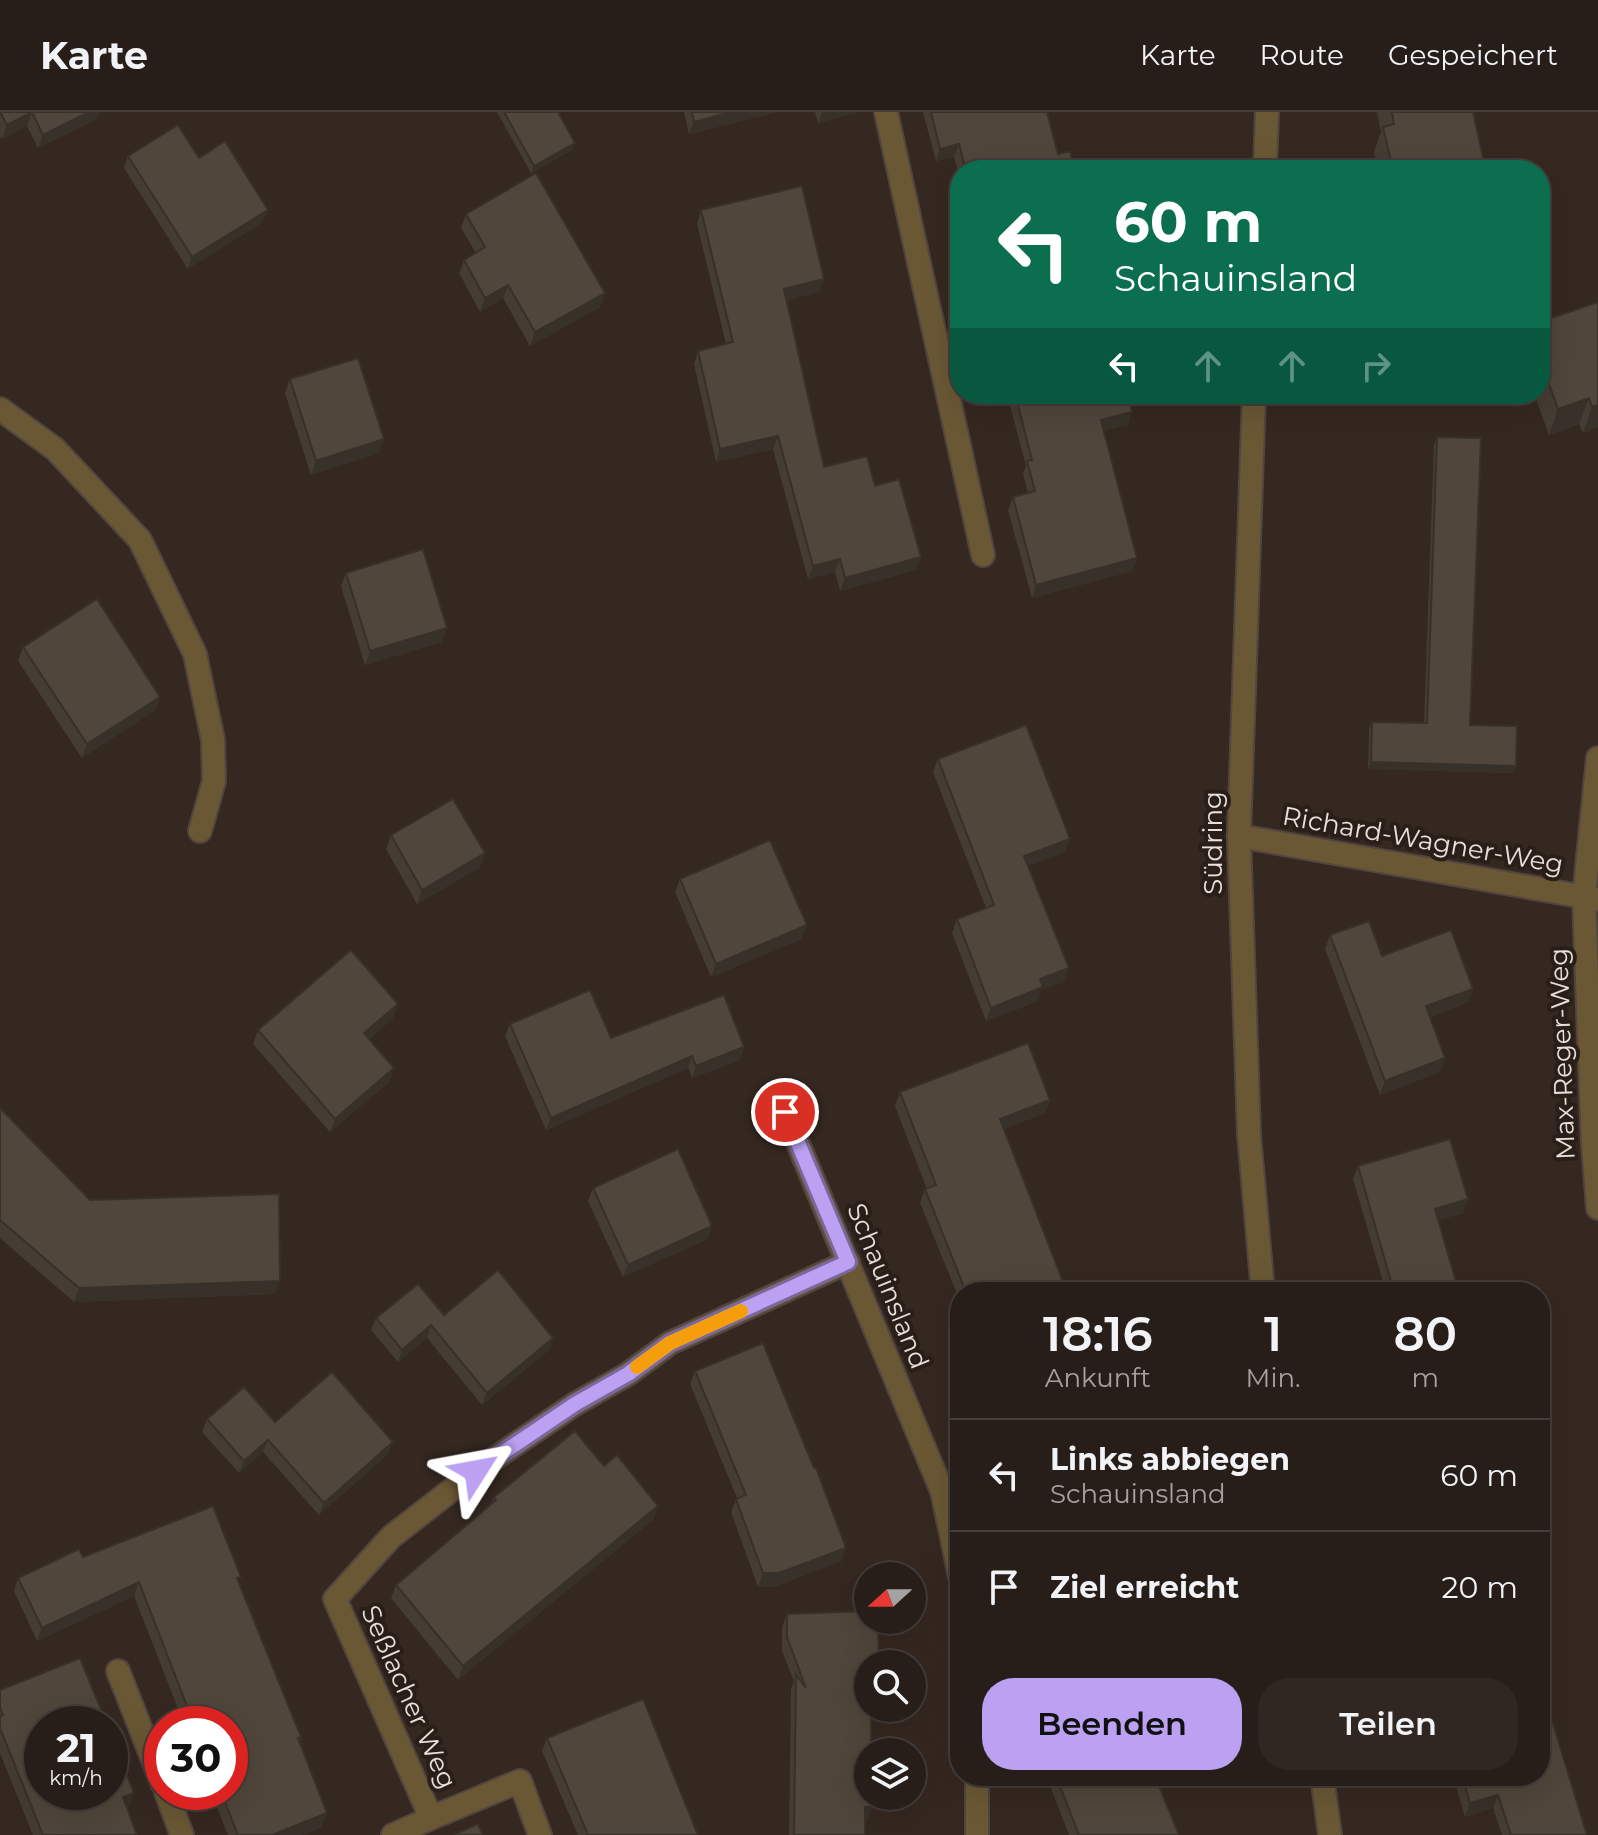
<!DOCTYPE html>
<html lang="de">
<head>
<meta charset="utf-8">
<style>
	:root { --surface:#281e19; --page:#302722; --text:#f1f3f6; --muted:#a5a2a2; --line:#443c38; --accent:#bca0f2 }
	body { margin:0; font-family:Montserrat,sans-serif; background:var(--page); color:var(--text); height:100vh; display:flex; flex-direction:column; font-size:30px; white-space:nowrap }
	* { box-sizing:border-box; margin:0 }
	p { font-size:26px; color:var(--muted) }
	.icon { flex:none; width:44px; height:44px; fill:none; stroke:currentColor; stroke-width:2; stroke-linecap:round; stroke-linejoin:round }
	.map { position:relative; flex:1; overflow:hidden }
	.details { position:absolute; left:950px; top:1170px; width:600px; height:504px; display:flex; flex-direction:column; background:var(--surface); border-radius:32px; box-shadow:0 8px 32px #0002,0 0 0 2px var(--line) }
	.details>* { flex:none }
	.top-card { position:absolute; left:950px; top:48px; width:600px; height:244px; border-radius:32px; box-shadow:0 8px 32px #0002,0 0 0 2px var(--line); background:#0b6e4f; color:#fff; overflow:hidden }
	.needle { width:52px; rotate:249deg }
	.buttons { position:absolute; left:854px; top:1450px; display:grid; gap:16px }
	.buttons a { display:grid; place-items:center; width:72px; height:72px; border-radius:50%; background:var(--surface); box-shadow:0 8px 32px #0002,0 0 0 2px var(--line); font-size:40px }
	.speed { position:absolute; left:24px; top:1594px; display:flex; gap:16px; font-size:40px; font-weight:700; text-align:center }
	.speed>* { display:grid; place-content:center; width:104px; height:104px; border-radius:50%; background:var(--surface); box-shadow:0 8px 32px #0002,0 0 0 2px var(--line); line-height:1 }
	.speed small { font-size:20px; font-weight:400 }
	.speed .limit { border:12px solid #d22; background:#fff; color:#111 }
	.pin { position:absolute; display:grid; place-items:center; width:68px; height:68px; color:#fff; margin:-34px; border:4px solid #fff; border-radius:50%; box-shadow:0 2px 8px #0007 }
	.me { position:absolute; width:88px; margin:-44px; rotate:56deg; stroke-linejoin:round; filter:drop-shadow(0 0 6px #0008) }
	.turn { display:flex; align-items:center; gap:28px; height:168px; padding:0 32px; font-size:36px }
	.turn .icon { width:104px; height:104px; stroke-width:2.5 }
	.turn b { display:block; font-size:56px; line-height:68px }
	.lanes { display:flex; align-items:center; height:76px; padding:0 32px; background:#0003; justify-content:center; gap:40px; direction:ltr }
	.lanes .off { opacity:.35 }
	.eta { display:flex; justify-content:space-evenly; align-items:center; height:136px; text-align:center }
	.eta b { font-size:48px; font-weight:600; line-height:56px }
	.primary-button { display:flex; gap:16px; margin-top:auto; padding:16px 32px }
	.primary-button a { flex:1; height:92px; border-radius:32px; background:var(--accent); color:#111; font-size:32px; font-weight:600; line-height:92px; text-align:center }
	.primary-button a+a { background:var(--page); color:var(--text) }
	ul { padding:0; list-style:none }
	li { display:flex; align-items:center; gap:24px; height:112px; padding:0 32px; border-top:2px solid var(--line) }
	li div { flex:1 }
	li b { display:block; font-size:30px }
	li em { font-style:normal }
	header { display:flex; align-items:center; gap:48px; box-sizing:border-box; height:112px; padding:0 40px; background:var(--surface); border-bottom:2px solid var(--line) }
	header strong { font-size:38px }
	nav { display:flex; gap:44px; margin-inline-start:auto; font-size:28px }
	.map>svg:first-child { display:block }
</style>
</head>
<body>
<header>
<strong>Karte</strong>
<nav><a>Karte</a><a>Route</a><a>Gespeichert</a></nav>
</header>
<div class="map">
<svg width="1598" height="1723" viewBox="0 0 1598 1723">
	<rect width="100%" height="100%" fill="#352821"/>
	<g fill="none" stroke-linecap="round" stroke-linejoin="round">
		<g stroke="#52453f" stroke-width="26">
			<g id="minor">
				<polyline points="886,0 983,443"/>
				<polyline points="1265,58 1267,0"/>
				<polyline points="1254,282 1239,724 1249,1023 1263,1180"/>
				<polyline points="0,297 55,337 140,428 195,542 213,628 214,669 200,719"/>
				<polyline points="1598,646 1584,785 1593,1032 1598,1096"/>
				<polyline points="1239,724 1596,787"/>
				<polyline points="785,1000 942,1379 960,1464"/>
				<polyline points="118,1559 162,1671"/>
				<polyline points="1322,1664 1330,1723"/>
				<polyline points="166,1680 182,1723"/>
				<polyline points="431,1706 520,1669 540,1723"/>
				<polyline points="393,1723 431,1706 335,1487 391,1425 476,1359 575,1292 628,1262 670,1231 848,1150"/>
				<polyline points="977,1723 977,1664"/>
			</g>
		</g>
		<use href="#minor" stroke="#6a5835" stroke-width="22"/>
	</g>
	<g fill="#453c33">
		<polygon points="0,0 100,0 97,7 38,36 27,14 2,27 0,24"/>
		<polygon points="497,0 558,0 572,38 531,61"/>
		<polygon points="684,0 777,0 689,22"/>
		<polygon points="815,0 860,0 818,11"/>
		<polygon points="923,0 1047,0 1058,42 1075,58 960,58 960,66 954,45 936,49"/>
		<polygon points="1377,0 1473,0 1486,58 1378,58 1374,40 1381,20"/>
		<polygon points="128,44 199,46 263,110 188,157 124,56"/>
		<polygon points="701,98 824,167 819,180 787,188 824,355 875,374 916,458 840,479 835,460 808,467 773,337 716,350 694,252 698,239 726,232 697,112"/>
		<polygon points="466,102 605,181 600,195 530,234 503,186 480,200 459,161 464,148 476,141 461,116"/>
		<polygon points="1598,190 1598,315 1583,321 1579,312 1549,323 1534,282 1540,282 1540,210"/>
		<polygon points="290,267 379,341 311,363 285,281"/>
		<polygon points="1007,282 1128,282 1128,313 1103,319 1137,446 1132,459 1032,486 1008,398 1013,385 1028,381 1023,362 1026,354"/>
		<polygon points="1437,325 1470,613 1513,661 1368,657 1369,617 1372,610 1424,611 1434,332"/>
		<polygon points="346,461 442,530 365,553 341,474"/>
		<polygon points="23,535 160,585 155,598 82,646 18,549"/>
		<polygon points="938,647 1065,740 1028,754 1064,870 1041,878 1038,889 986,909 952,821 957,807 986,796 933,660"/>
		<polygon points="391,723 485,741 480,755 417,792 386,737"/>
		<polygon points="680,767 802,827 711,865 675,780"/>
		<polygon points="1330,823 1382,844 1473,877 1468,890 1430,905 1445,946 1440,960 1380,983 1325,837"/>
		<polygon points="393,906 369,927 394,956 389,970 330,1020 253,932 258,918"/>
		<polygon points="510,912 611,926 744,935 740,948 692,966 688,956 546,1018 505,924"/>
		<polygon points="900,980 1050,988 1045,1001 1004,1017 1067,1180 960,1180 960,1189 920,1091 925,1077 927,1077 895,994"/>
		<polygon points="0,996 90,1088 280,1169 275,1182 74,1190 0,1126"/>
		<polygon points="1358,1054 1463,1101 1438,1108 1459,1180 1386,1180 1353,1067"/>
		<polygon points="593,1076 708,1127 623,1165 588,1089"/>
		<polygon points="444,1203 553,1226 549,1238 482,1293 427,1226 398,1250 371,1218 376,1206"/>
		<polygon points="695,1259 841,1449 774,1475 758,1475 731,1400 737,1386 690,1272"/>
		<polygon points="207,1307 275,1310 388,1342 319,1403 263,1340 239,1361 202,1320"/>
		<polygon points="604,1354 658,1394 653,1408 458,1568 391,1486 396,1473 491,1392 494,1385"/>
		<polygon points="83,1445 238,1471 301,1625 300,1629 322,1715 301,1723 228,1723 211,1680 230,1680 230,1612 184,1612 134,1484 37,1529 14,1479 18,1466"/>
		<polygon points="787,1502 868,1596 878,1596 875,1605 871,1605 865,1723 789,1723 791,1577 794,1569 782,1539 782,1515"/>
		<polygon points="0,1578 134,1681 129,1694 127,1695 137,1723 33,1723 0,1641"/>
		<polygon points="547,1626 698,1723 578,1723 542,1639"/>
		<polygon points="1048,1664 1155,1664 1179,1723 1069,1723 1047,1666"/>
		<polygon points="1453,1664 1540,1664 1587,1723 1502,1723 1493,1696 1465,1705"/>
	</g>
	<g fill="#383129">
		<polygon points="32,0 27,14 2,27 7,13"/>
		<polygon points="89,0 100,0 97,7 38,36 43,23"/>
		<polygon points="731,0 777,0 689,22 694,10"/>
		<polygon points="822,0 860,0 818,11"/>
		<polygon points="575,31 572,38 531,61 534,54"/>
		<polygon points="959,32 954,45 936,49 940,37"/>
		<polygon points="268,98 263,110 188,157 192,145"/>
		<polygon points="824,167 819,180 779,190 784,177"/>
		<polygon points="508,173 503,186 480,200 485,186"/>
		<polygon points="605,181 600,195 530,234 535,220"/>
		<polygon points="1589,286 1579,312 1549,323 1558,297"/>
		<polygon points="1598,293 1598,315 1583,321 1592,295"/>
		<polygon points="1132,300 1128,313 1096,321 1101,308"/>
		<polygon points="778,324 773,337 716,350 720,337"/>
		<polygon points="384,327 379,341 311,363 316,349"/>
		<polygon points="921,445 916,458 840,479 845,466"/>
		<polygon points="1137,446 1132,459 1032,486 1036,473"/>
		<polygon points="840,447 835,460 808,467 813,454"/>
		<polygon points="447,516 442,530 365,553 370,539"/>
		<polygon points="160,585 155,598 82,646 87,632"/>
		<polygon points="1371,650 1516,654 1513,661 1368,657"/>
		<polygon points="1070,727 1065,740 1019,758 1024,744"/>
		<polygon points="485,741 480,755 417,792 422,778"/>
		<polygon points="807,813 802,827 711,865 716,852"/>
		<polygon points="1069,856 1064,870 1041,878 1038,889 986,909 991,896 1040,867"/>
		<polygon points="1473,877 1468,890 1421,908 1426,894"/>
		<polygon points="398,892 393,906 359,935 364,921"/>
		<polygon points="744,935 740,948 692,966 696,954"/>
		<polygon points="692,944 688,956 546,1018 551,1006"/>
		<polygon points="1445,946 1440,960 1380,983 1385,969"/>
		<polygon points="394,956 389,970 330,1020 335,1007"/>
		<polygon points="1050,988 1045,1001 996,1020 1000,1007"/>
		<polygon points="1468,1087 1463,1101 1430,1110 1435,1097"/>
		<polygon points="712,1114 708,1127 623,1165 628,1153"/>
		<polygon points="280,1169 275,1182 74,1190 79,1176"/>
		<polygon points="431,1213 427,1226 398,1250 402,1238"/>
		<polygon points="553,1226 549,1238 482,1293 487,1281"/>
		<polygon points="268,1328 263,1340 239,1361 244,1349"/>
		<polygon points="393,1330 388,1342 319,1403 324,1391"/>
		<polygon points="658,1394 653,1408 458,1568 463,1554"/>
		<polygon points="846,1436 841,1449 774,1475 758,1475 763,1461"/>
		<polygon points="139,1470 134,1484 37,1529 42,1516"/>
		<polygon points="869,1596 878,1596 875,1605 866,1605"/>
		<polygon points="134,1681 129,1694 119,1698 123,1685"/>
		<polygon points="1498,1683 1493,1696 1465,1705 1470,1691"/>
		<polygon points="865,1695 872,1695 867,1709 860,1709"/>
		<polygon points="327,1701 322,1715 301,1723 272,1723"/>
	</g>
	<g fill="#50463b" stroke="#383129" stroke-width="2">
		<polygon points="0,0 32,0 7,13"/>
		<polygon points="32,0 89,0 43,23"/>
		<polygon points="504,0 558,0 575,31 534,54"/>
		<polygon points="692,0 731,0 694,10"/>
		<polygon points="931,0 1047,0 1058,42 1070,39 1075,58 966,58 959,32 940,37"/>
		<polygon points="1392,0 1473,0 1486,58 1393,58 1383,15 1394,12"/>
		<polygon points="178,13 199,46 225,29 268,98 192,145 128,44"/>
		<polygon points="536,61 605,181 535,220 508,173 485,186 464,148 485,135 466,102"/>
		<polygon points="802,74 824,167 784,177 824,355 867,344 875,374 899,367 921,445 845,466 840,447 813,454 778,324 720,337 698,239 733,230 701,98"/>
		<polygon points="1598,190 1598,293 1592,295 1589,286 1558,297 1540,247 1540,210"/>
		<polygon points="358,246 384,327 316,349 290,267"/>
		<polygon points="1015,282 1128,282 1132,300 1101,308 1137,446 1036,473 1013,385 1035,379 1027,349 1032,348"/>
		<polygon points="1437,325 1481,326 1470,613 1517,614 1516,654 1371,650 1372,610 1427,611"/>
		<polygon points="423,437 447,516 370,539 346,461"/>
		<polygon points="97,487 160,585 87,632 23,535"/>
		<polygon points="1026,613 1070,727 1024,744 1069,856 1040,867 1043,875 991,896 957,807 994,793 938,647"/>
		<polygon points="453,687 485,741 422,778 391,723"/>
		<polygon points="770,728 807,813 716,852 680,767"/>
		<polygon points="1369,809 1382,844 1451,818 1473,877 1426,894 1445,946 1385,969 1330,823"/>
		<polygon points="351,838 398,892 364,921 394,956 335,1007 258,918"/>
		<polygon points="590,878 611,926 724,883 744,935 696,954 692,944 551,1006 510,912"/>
		<polygon points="1028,931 1050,988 1000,1007 1067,1180 966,1180 925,1077 936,1073 900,980"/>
		<polygon points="0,996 90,1088 279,1082 280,1169 79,1176 0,1108"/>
		<polygon points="1450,1027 1468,1087 1435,1097 1459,1180 1394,1180 1358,1054"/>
		<polygon points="678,1037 712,1114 628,1153 593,1076"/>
		<polygon points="498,1158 553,1226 487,1281 431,1213 402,1238 376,1206 418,1172 444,1203"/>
		<polygon points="763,1231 814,1356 816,1356 846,1436 779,1461 763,1461 736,1387 746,1383 695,1259"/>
		<polygon points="332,1260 393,1330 324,1391 268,1328 244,1349 207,1307 244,1275 275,1310"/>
		<polygon points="575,1319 604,1354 617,1343 658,1394 463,1554 396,1473 496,1388 494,1385"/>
		<polygon points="213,1394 241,1465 237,1466 301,1625 298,1626 327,1701 272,1723 238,1723 221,1680 230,1680 230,1612 194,1612 139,1470 42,1516 18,1466 79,1437 83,1445"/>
		<polygon points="868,1499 868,1508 878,1508 879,1552 868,1552 868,1596 871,1596 871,1640 868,1640 868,1684 871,1684 872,1695 865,1695 865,1723 794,1723 796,1563 806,1576 787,1525 787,1502"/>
		<polygon points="80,1546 107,1612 42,1612 42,1680 110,1680 110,1620 134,1681 123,1685 137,1723 43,1723 0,1616 0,1604 3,1603 0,1596 0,1578"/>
		<polygon points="1540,1569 1587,1723 1511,1723 1498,1683 1470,1691 1462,1664 1540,1664"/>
		<polygon points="643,1587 698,1723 588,1723 547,1626"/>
		<polygon points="1056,1664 1155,1664 1179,1723 1079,1723"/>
		<polygon points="478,1712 483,1723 453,1723"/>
	</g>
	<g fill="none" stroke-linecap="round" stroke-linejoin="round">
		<g stroke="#7a689d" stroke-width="20">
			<polyline id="route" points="476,1359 575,1292 628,1262 670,1231 848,1150 785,1000"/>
		</g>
		<use href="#route" stroke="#bca0f2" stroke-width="14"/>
		<polyline stroke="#f59e0b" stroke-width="14" points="637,1255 670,1231 741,1199"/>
	</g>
	<g text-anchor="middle" stroke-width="8" stroke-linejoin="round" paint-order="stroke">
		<g font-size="26" fill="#e9e0db" stroke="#2a1e18">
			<text transform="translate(1423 728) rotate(10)" y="9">Richard-Wagner-Weg</text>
			<text transform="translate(1213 731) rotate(-90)" y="9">Südring</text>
			<text transform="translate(1562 942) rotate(-92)" y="9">Max-Reger-Weg</text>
			<text transform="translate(888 1174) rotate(68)" y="9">Schauinsland</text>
			<text transform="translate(409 1585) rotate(66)" y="9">Seßlacher Weg</text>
		</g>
	</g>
</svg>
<div class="buttons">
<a><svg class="needle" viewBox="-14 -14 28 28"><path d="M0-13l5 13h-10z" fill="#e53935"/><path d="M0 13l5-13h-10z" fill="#a5a2a2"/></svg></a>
<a><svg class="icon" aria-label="search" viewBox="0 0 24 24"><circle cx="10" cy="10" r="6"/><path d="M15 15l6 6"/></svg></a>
<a><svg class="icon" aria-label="layers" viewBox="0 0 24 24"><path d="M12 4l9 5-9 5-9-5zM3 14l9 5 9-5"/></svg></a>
</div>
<div class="speed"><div>21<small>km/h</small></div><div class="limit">30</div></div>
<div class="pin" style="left:785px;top:1000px;background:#d93025"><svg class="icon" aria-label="arrive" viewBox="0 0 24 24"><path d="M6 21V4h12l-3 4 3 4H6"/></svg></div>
<svg class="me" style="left:476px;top:1359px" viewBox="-20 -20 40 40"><path d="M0-17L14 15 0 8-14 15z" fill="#bca0f2" stroke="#fff" stroke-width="4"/></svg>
<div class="top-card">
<div class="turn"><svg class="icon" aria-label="left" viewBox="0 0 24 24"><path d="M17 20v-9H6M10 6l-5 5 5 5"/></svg><div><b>60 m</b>Schauinsland</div></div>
<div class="lanes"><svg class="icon" aria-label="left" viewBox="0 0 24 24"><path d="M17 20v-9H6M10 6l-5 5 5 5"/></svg><svg class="icon off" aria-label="ahead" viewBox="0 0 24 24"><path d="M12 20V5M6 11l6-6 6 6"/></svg><svg class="icon off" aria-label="ahead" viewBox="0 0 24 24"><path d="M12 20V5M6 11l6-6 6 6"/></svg><svg class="icon off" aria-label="right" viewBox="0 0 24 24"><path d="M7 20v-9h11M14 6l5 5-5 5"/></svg></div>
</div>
<section class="details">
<div class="eta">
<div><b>18:16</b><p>Ankunft</p></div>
<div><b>1</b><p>Min.</p></div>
<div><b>80</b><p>m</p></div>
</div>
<ul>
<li><svg class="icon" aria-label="left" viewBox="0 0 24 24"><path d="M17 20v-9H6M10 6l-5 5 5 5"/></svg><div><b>Links abbiegen</b><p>Schauinsland</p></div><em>60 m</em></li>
<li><svg class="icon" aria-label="arrive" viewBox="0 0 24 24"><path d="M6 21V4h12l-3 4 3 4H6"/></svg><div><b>Ziel erreicht</b></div><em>20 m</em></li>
</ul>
<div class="primary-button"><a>Beenden</a><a>Teilen</a></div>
</section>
</div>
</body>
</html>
